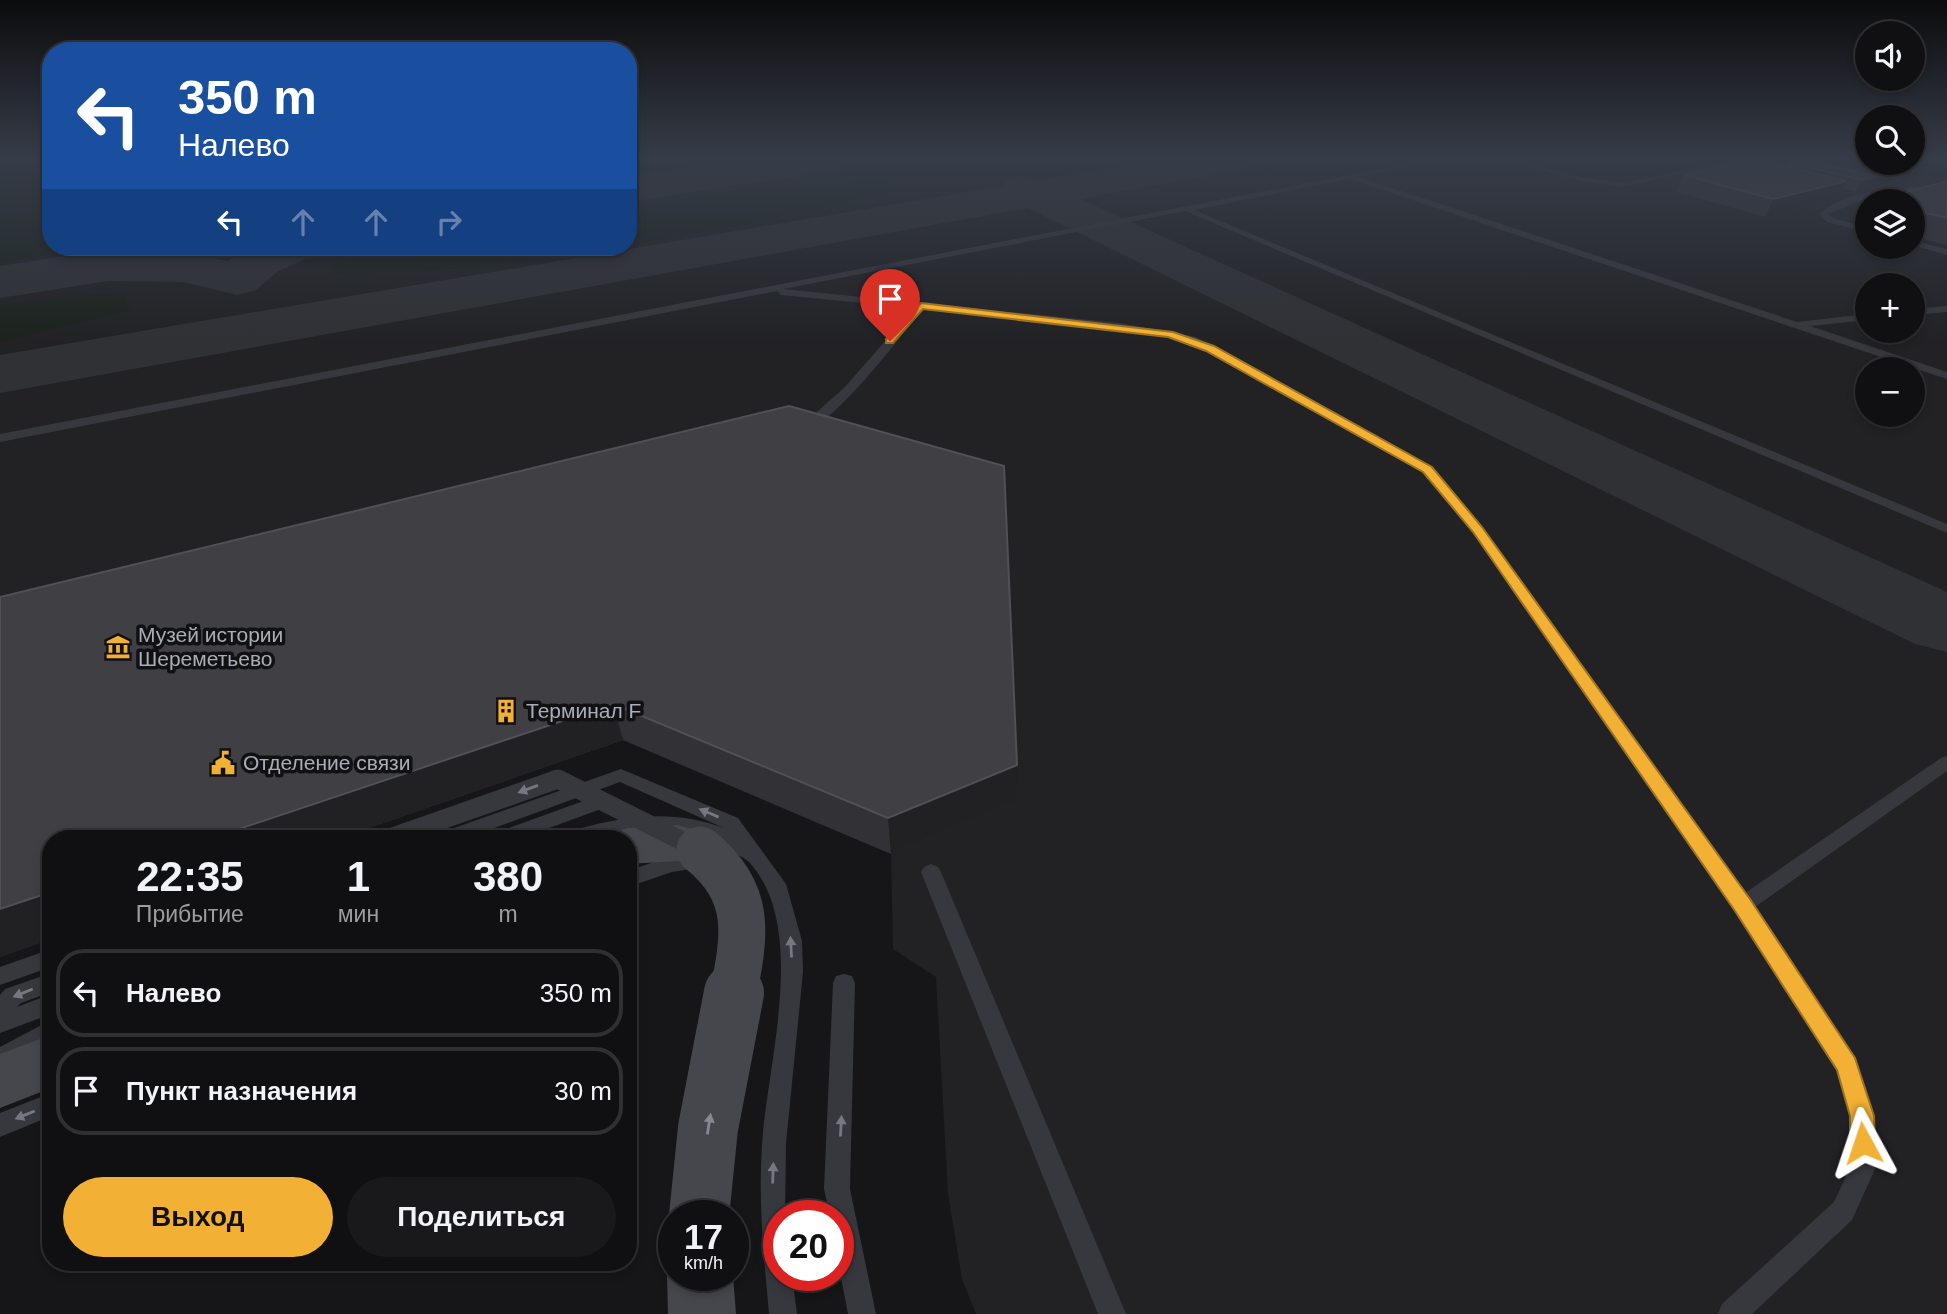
<!DOCTYPE html>
<html lang="ru">
<head>
<meta charset="utf-8">
<style>
	:root { --surface:#101012; --page:#19191b; --text:#f1f3f6; --muted:#9c9d9f; --line:#303032; --accent:#f2b134 }
	body { margin:0; font-family:Helvetica,sans-serif; background:var(--page); color:var(--text); height:100vh; display:flex; flex-direction:column; font-size:26px; white-space:nowrap }
	* { box-sizing:border-box; margin:0 }
	p { font-size:23px; color:var(--muted) }
	.icon { flex:none; width:38px; height:38px; fill:none; stroke:currentColor; stroke-width:2; stroke-linecap:round; stroke-linejoin:round }
	.map { position:relative; flex:1; overflow:hidden }
	.side { position:absolute; left:42px; top:830px; width:595px; height:441px; display:flex; flex-direction:column; background:var(--surface); border-radius:28px; box-shadow:0 4px 10px #0003,0 0 0 2px var(--line) }
	.side>* { flex:none }
	.banner { position:absolute; left:42px; top:42px; width:595px; height:214px; border-radius:28px; box-shadow:0 4px 10px #0003,0 0 0 2px var(--line); background:#1a4fa0; color:#fff; overflow:hidden }
	.controls { position:absolute; left:1855px; top:21px; display:grid; gap:14px }
	.controls a { display:grid; place-items:center; width:70px; height:70px; border-radius:50%; background:var(--surface); box-shadow:0 4px 10px #0003,0 0 0 2px var(--line); font-size:35px }
	.speed { position:absolute; left:658px; top:1200px; display:flex; gap:14px; font-size:35px; font-weight:700; text-align:center }
	.speed>* { display:grid; place-content:center; width:91px; height:91px; border-radius:50%; background:var(--surface); box-shadow:0 4px 10px #0003,0 0 0 2px var(--line); line-height:1 }
	.speed small { font-size:18px; font-weight:400 }
	.speed .limit { border:10px solid #d22; background:#fff; color:#111 }
	.pin { position:absolute; display:grid; place-items:center; width:60px; height:60px; color:#fff; margin:-72px -30px; border-radius:50% 50% 50% 0; rotate:-45deg; box-shadow:0 0 7px #0007 }
	.pin .icon { rotate:45deg }
	.me { position:absolute; width:77px; margin:-38px; rotate:355deg; stroke-linejoin:round; filter:drop-shadow(0 0 5px #0008) }
	.turn { display:flex; align-items:center; gap:24px; height:147px; padding:0 21px; font-size:32px }
	.turn .icon { width:91px; height:91px; stroke-width:2.5 }
	.turn b { display:block; font-size:49px; line-height:60px }
	.lanes { display:flex; align-items:center; height:66px; padding:0 21px; background:#0003; justify-content:center; gap:35px; direction:ltr }
	.lanes .off { opacity:.35 }
	.eta { display:flex; justify-content:space-evenly; align-items:center; height:119px; text-align:center }
	.eta b { font-size:42px; font-weight:700; line-height:49px }
	.button { display:flex; gap:14px; margin-top:auto; padding:14px 21px }
	.button a { flex:1; height:80px; border-radius:42px; background:var(--accent); color:#111; font-size:28px; font-weight:700; line-height:80px; text-align:center }
	.button a+a { background:var(--page); color:var(--text) }
	ul { padding:0; list-style:none }
	li { display:flex; align-items:center; gap:21px; height:88px; margin:0 14px 10px; padding:0 7px; border:4px solid var(--line); border-radius:28px }
	li div { flex:1 }
	li b { display:block; font-size:26px }
	li em { font-style:normal }
	.map>svg:first-child { display:block }
</style>
</head>
<body>
<div class="map">
<svg width="1947" height="1314" viewBox="0 0 1947 1314">
	<rect width="100%" height="100%" fill="#161618"/>
	<path fill="#222225" fill-rule="evenodd" d="M0,158h51v89h577v-89h1239v5h46l34,-5v1156h-971l-14,-35 -14,-85 -12,-217 -43,-28 -2,-95 -268,-114 -283,98h-289l-51,119zM1867,201h46v46h-46zM1867,285h46v46h-46zM1867,369h46v46h-46z"/>
	<g fill="#1c231d">
		<polygon points="20,158 51,158 51,247 94,247 0,263 0,160"/>
		<polygon points="628,158 744,158 628,174"/>
		<polygon points="878,181 897,187 896,190 747,224 628,245 628,206 745,189 755,194"/>
		<polygon points="395,247 615,247 452,269 332,274 332,264"/>
		<polygon points="101,294 123,296 131,310 0,342 0,305"/>
	</g>
	<g fill="none" stroke-linecap="round" stroke-linejoin="round">
		<g fill="#303135" fill-rule="evenodd">
			<polygon points="757,158 858,158 852,166 838,170 628,202 628,176"/>
			<polygon points="1172,158 1261,158 1255,166 1241,170 1080,199 1947,592 1947,652 1915,644 1028,208 0,393 0,355 1003,186 1008,180 1023,176 1039,180"/>
			<polygon points="121,247 205,247 200,255 227,261 250,247 317,247 309,257 277,272 256,290 237,295 183,282 108,281 0,298 0,266"/>
		</g>
		<g fill="#37383d" fill-rule="evenodd">
			<path d="M1438,158h12l-91,19 438,145 70,-8v6l-57,6 137,46v7l-597,-200 -156,31 753,314v9l-762,-322 -402,78 337,34 76,14 236,130 51,60 262,366 196,-135 6,-2v15l-192,136 100,151 19,58 1,53 -23,51 -100,94h-34l4,-10 112,-102 16,-34v-52l-13,-46 -101,-159 -263,-378 -49,-60 -235,-132 -69,-12 -197,-20c-24,29 -85,111 -118,122l-4,-1v-4l44,-39 69,-79 -133,-13 -4,-4 -777,151v-8z"/>
			<polygon points="1500,158 1509,158 1580,177 1623,183 1741,158 1752,158 1623,187 1580,181"/>
			<path d="M1947,183v4l-80,11 -39,16 5,4 34,10v4l-40,-10 -8,-8c34,-28 87,-25 128,-31z"/>
			<polygon points="1913,241 1947,249 1947,255 1913,245"/>
			<polygon points="1947,306 1947,312 1913,315 1913,309"/>
			<path d="M621,769l117,49 48,66 16,57 1,31 -17,171 -1,73h-6v60h13l5,38h-28c-5,-57 -11,-112 -7,-169 5,-81 47,-218 -13,-283 -4,-4 -12,-7 -17,-11 -9,-6 -18,-12 -28,-16 -48,-15 -94,5 -142,3l3,-5c54,-17 107,-25 159,-5l-104,-46 -153,56h-30l3,-5z"/>
			<polygon points="603,794 609,796 612,801 609,806 522,838 492,838 495,833"/>
			<polygon points="703,853 710,856 713,861 710,866 672,872 628,887 628,871 671,856"/>
			<polygon points="931,864 938,867 941,872 1126,1314 1098,1314 921,872 924,867"/>
			<polygon points="51,949 51,967 0,985 0,967"/>
			<polygon points="51,973 51,992 21,1003 17,1007 51,994 51,1014 0,1033 0,995 5,989"/>
			<polygon points="844,974 852,976 855,983 850,1189 876,1314 848,1314 838,1262 838,1216 830,1216 824,1189 833,983 836,976"/>
			<polygon points="51,1020 51,1042 0,1070 0,1047"/>
			<polygon points="51,1093 51,1116 0,1137 0,1113"/>
		</g>
		<g fill="#45474d" fill-rule="evenodd">
			<polygon points="678,825 717,837 724,850 717,863 700,868 678,861 628,864 628,838 609,838 611,833 628,828"/>
			<polygon points="51,1035 51,1088 0,1108 0,1054"/>
			<polygon points="674,1260 674,1276 733,1276 736,1314 668,1314 667,1276"/>
		</g>
		<polyline stroke="#37383d" stroke-width="19" points="390,838 558,779 698,849"/>
		<path stroke="#45474d" stroke-width="47" d="M700,850c53,43 45,85 33,145"/>
		<polyline stroke="#45474d" stroke-width="60" points="699,1216 708,1128 734,993"/>
	</g>
	<g fill="#323236">
		<polygon points="1843,158 1867,158 1867,163 1913,163 1899,182 1838,167"/>
		<polygon points="1789,163 1877,177 1871,188 1856,192 1843,188 1839,198 1766,217 1676,192 1683,175 1787,167"/>
		<polygon points="1947,181 1947,245 1913,236 1913,201 1875,201"/>
		<polygon points="1867,216 1867,224 1863,223"/>
		<polygon points="789,406 1016,801 891,854 623,740 340,838 51,838 51,939 0,957 0,597"/>
	</g>
	<g fill="#212124">
		<polygon points="1940,158 1947,158 1947,170 1899,182 1907,166"/>
		<polygon points="1877,177 1871,188 1856,192 1862,180"/>
		<polygon points="1847,181 1839,198 1766,217 1773,199"/>
		<polygon points="613,704 623,740 340,838 212,838"/>
		<polygon points="1017,765 1016,801 891,854 888,818"/>
		<polygon points="51,892 51,939 0,957 0,909"/>
	</g>
	<g fill="#3f3f44" stroke="#4f5156" stroke-width="2">
		<polygon points="1913,158 1940,158 1907,166 1895,163 1913,163"/>
		<polygon points="1755,159 1847,181 1773,199 1683,175"/>
		<polygon points="1804,159 1877,177 1862,180 1789,163"/>
		<polygon points="1947,181 1947,218 1913,210 1913,201 1875,201"/>
		<polygon points="789,406 1004,466 1017,765 888,818 613,704 212,838 51,838 51,892 0,909 0,597"/>
	</g>
	<defs><path id="oneway-solid" d="M-6-.8H1V-3.2L6.5 0L1 3.2V.8H-6Z" transform="scale(1.75)"/></defs>
	<g fill="#757881">
		<use href="#oneway-solid" transform="translate(528 789) rotate(160)"/>
		<use href="#oneway-solid" transform="translate(709 813) rotate(-157)"/>
		<use href="#oneway-solid" transform="translate(791 947) rotate(-93)"/>
		<use href="#oneway-solid" transform="translate(23 993) rotate(158)"/>
		<use href="#oneway-solid" transform="translate(25 1115) rotate(158)"/>
		<use href="#oneway-solid" transform="translate(841 1126) rotate(-87)"/>
		<use href="#oneway-solid" transform="translate(773 1173) rotate(-88)"/>
	</g>
	<use fill="#858993" href="#oneway-solid" transform="translate(709 1124) rotate(-81)"/>
	<linearGradient id="sky" x2="0" y2="1"><stop stop-color="#0c0c0d"/><stop offset="0.46" stop-color="#363c48"/><stop offset="1" stop-color="#363c48" stop-opacity="0"/></linearGradient>
	<rect width="1947" height="342" fill="url(#sky)"/>
	<polygon fill="#f2b134" stroke="#9d7322" stroke-width="2" points="921,303 1173,332 1214,346 1432,467 1482,527 1750,899 1855,1058 1874,1116 1875,1143 1872,1151 1863,1155 1854,1151 1850,1143 1850,1116 1837,1070 1735,911 1473,532 1423,472 1206,351 1168,337 923,309 893,343 886,343 886,339"/>
	<defs>
		<g id="museum-bare" transform="scale(1.89)"><path d="M0-6L6-3V-2H-6V-3ZM-5-1h2V3h-2ZM-1-1h2V3h-2ZM3-1h2V3H3ZM-6 4H6V6H-6Z" fill="#f2b134" stroke="#111113" stroke-width="2.5" paint-order="stroke"/></g>
		<g id="building-bare" transform="scale(1.89)"><path d="M-4-6H4V6H1V3H-1V6H-4ZM-2.5-4.3h1.7v1.8h-1.7ZM.8-4.3h1.7v1.8H.8ZM-2.5-1h1.7V.8h-1.7ZM.8-1h1.7V.8H.8Z" fill="#f2b134" stroke="#111113" stroke-width="2.5" paint-order="stroke"/></g>
		<g id="civic-bare" transform="scale(1.89)"><path d="M-.6-6.5H3V-4.5H.6V-3L4-1V1h2V6H-6V1h2V-1L-.6-3ZM-1.2 2.5V6h2.4V2.5Z" fill="#f2b134" stroke="#111113" stroke-width="2.5" paint-order="stroke"/></g>
	</defs>
	<g fill-rule="evenodd">
		<use href="#museum-bare" x="118" y="647"/>
		<use href="#building-bare" x="506" y="711"/>
		<use href="#civic-bare" x="223" y="763"/>
	</g>
	<g text-anchor="middle" stroke-width="7" stroke-linejoin="round" paint-order="stroke">
		<g font-size="21" fill="#a8adb8" stroke="#111113" text-anchor="start">
			<text x="138" y="642">Музей истории<tspan x="138" dy="24">Шереметьево</tspan></text>
			<text x="526" y="718">Терминал F</text>
			<text x="243" y="770">Отделение связи</text>
		</g>
	</g>
</svg>
<div class="controls">
<a><svg class="icon" aria-label="sound" viewBox="0 0 24 24"><path d="M4 9h4l5-4v14l-5-4H4zM17 9q2 3 0 6"/></svg></a>
<a><svg class="icon" aria-label="search" viewBox="0 0 24 24"><circle cx="10" cy="10" r="6"/><path d="M15 15l6 6"/></svg></a>
<a><svg class="icon" aria-label="layers" viewBox="0 0 24 24"><path d="M12 4l9 5-9 5-9-5zM3 14l9 5 9-5"/></svg></a>
<a>+</a>
<a>−</a>
</div>
<div class="speed"><div>17<small>km/h</small></div><div class="limit">20</div></div>
<div class="pin" style="left:890px;top:341px;background:#d93025"><svg class="icon" aria-label="arrive" viewBox="0 0 24 24"><path d="M6 21V4h12l-3 4 3 4H6"/></svg></div>
<svg class="me" style="left:1863px;top:1143px" viewBox="-20 -20 40 40"><path d="M0-17L14 15 0 8-14 15z" fill="#f2b134" stroke="#fff" stroke-width="4"/></svg>
<div class="banner">
<div class="turn"><svg class="icon" aria-label="left" viewBox="0 0 24 24"><path d="M17 20v-9H6M10 6l-5 5 5 5"/></svg><div><b>350 m</b>Налево</div></div>
<div class="lanes"><svg class="icon" aria-label="left" viewBox="0 0 24 24"><path d="M17 20v-9H6M10 6l-5 5 5 5"/></svg><svg class="icon off" aria-label="ahead" viewBox="0 0 24 24"><path d="M12 20V5M6 11l6-6 6 6"/></svg><svg class="icon off" aria-label="ahead" viewBox="0 0 24 24"><path d="M12 20V5M6 11l6-6 6 6"/></svg><svg class="icon off" aria-label="right" viewBox="0 0 24 24"><path d="M7 20v-9h11M14 6l5 5-5 5"/></svg></div>
</div>
<section class="side">
<div class="eta">
<div><b>22:35</b><p>Прибытие</p></div>
<div><b>1</b><p>мин</p></div>
<div><b>380</b><p>m</p></div>
</div>
<ul>
<li><svg class="icon" aria-label="left" viewBox="0 0 24 24"><path d="M17 20v-9H6M10 6l-5 5 5 5"/></svg><div><b>Налево</b></div><em>350 m</em></li>
<li><svg class="icon" aria-label="arrive" viewBox="0 0 24 24"><path d="M6 21V4h12l-3 4 3 4H6"/></svg><div><b>Пункт назначения</b></div><em>30 m</em></li>
</ul>
<div class="button"><a>Выход</a><a>Поделиться</a></div>
</section>
</div>
</body>
</html>
